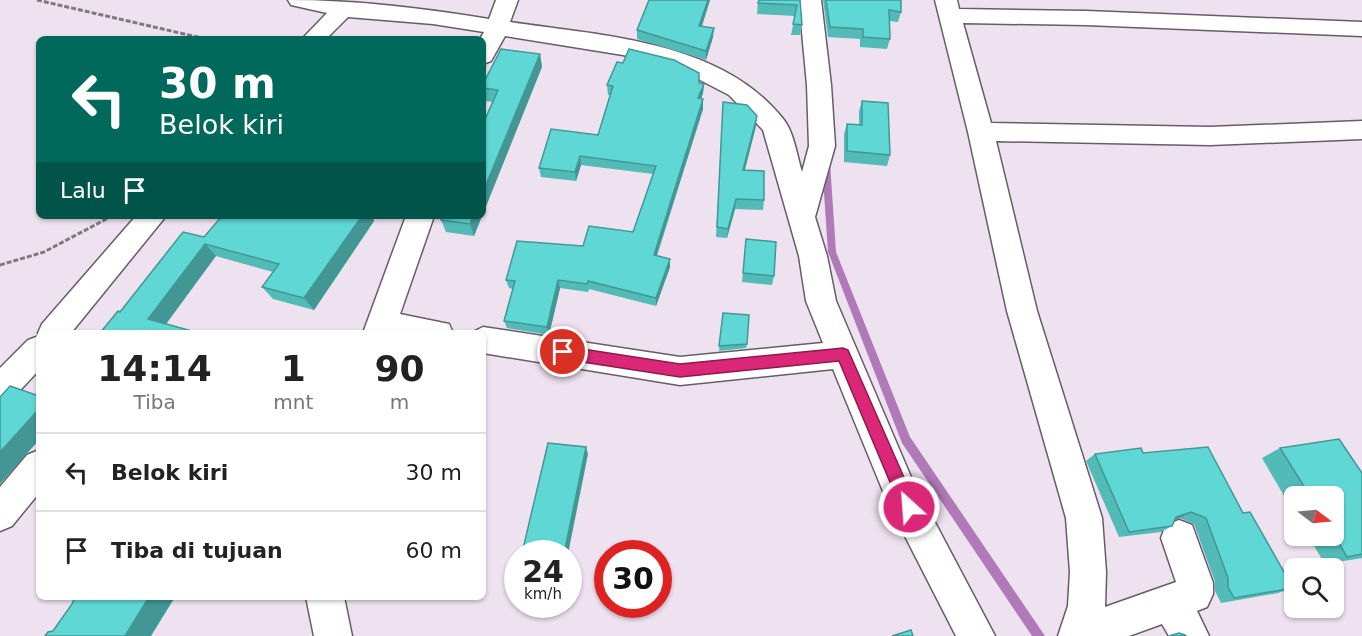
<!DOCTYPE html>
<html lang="id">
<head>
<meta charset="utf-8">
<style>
	:root { --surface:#fff; --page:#f2f2f2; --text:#222; --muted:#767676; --line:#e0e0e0 }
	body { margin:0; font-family:"DejaVu Sans",sans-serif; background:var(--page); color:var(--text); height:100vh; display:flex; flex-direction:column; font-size:22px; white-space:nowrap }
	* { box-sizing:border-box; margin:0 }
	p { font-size:20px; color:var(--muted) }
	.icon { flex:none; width:33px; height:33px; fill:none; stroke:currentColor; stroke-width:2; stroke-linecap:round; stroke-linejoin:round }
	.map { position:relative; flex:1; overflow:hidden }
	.panel { position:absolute; left:36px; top:330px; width:450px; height:270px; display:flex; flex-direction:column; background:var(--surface); border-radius:9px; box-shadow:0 2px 4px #0004 }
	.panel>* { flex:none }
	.top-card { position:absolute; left:36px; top:36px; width:450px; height:183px; border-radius:9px; box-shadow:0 2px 4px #0004; background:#00695c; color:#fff; overflow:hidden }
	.needle { width:39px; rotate:106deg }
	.controls { position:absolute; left:1284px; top:486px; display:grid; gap:12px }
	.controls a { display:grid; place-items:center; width:60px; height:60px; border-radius:9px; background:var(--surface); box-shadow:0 2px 4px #0004; font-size:30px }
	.speed { position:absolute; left:504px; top:540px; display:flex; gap:12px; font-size:30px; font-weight:700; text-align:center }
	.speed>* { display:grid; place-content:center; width:78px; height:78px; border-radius:50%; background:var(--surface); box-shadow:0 2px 4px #0004; line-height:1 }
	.speed small { font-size:15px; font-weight:400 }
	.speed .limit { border:9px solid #d22; background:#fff; color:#111 }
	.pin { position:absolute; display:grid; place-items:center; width:51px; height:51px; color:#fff; margin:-26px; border:3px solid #fff; border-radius:50%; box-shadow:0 2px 6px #0007 }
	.me { position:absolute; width:66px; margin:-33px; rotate:334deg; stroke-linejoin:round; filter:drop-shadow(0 0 4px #0008) }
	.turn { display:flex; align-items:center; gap:21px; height:126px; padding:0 24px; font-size:27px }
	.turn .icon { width:78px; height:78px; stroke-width:2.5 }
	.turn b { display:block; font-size:42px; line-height:51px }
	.then { display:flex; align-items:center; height:57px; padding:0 24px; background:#0003; gap:12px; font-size:22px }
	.eta { display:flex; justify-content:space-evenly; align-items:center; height:102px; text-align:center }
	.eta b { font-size:36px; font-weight:700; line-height:42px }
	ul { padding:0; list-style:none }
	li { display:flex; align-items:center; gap:18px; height:78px; padding:0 24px; border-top:2px solid var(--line) }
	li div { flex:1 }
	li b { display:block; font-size:22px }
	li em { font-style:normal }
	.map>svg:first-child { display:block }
</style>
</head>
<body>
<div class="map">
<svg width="1362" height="636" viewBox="0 0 1362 636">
	<rect width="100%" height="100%" fill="#eee1f0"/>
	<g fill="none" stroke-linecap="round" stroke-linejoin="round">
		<polygon fill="#b079b7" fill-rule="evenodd" points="826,160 830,163 836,252 910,437 1045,636 1032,636 902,443 828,252 822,163"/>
		<g stroke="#675c68" stroke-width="3">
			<g id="minor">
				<path d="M288,0c67,0 135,8 201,19l7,-19h22l-8,22c92,14 212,18 274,98 10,13 13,36 18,52l7,-26 -2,-61 -8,-85h22l10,85 4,61 -20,71 12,39 9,45 75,176 84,159h-39l-69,-135 -54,-132 -153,16 -197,-32v-20h-12l12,-6 197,30 143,-14 -17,-42 -7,-45 -36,-126 -34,-35 -54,-28 -52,-12 -118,-19 -14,25 -8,3v-25h-3l4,-7 -51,-8 -85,-7 -22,22h-24l25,-26 -36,-8z"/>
				<polygon points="935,0 957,0 959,9 1086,11 1362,22 1362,36 1086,25 963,23 991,123 1210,127 1362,121 1362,139 1210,145 996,141 1037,311 1102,518 1106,572 1105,607 1176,582 1161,538 1166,525 1179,520 1192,525 1213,583 1213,594 1207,607 1197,611 1209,636 1169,636 1162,624 1129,636 1058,636 1068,606 1070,572 1066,518 1007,311 968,132"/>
				<polygon points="136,216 166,216 71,333 39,333 39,335 38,333 42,324"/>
				<polygon points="406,216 434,216 400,314 449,324 453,333 363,333"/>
				<polygon points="39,336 39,370 11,400 0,404 0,368 28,340"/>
				<polygon points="39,450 39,493 12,526 0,531 0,487 27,455"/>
				<polygon points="306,597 344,597 352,636 314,636"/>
			</g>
		</g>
		<g stroke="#807781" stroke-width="3" stroke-dasharray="5 2" stroke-linecap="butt">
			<polyline points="37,0 206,39"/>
			<polyline points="0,265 44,252 112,216"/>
		</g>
		<use href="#minor" fill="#fff" fill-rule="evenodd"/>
	</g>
	<g fill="#52bab7">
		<polygon points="649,0 710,0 702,26 713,37 706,60 637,39 637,30"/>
		<polygon points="758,0 800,0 802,25 800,35 791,35 795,16 757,14"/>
		<polygon points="823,0 901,0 901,12 898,22 889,21 890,39 887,49 860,47 860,39 828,37"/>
		<polygon points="540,54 542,67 493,102 485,101 483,95 483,84"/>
		<polygon points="623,63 704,84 703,93 701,99 703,99 703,109 657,256 670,267 656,306 589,289 588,292 560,288 549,335 507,328 504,321 513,289 509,288 506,280 583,246 633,232 653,174 581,165 576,181 541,177 539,168 598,135 610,95 608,95 607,85"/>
		<polygon points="862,101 890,155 887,166 844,162 844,134 847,124 859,124 859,111"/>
		<polygon points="723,102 756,126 745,170 764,200 763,210 735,209 727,238 716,237"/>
		<polygon points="310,216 372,216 374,221 314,310 273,299 262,287 273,272 216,256 120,312 204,237"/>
		<polygon points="482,216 474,236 446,232 441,220"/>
		<polygon points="746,239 774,276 772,285 742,282"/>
		<polygon points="723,313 747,344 746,348 719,351"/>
		<polygon points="1280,448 1362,473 1362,558 1325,564 1308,536 1334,536 1334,496 1294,496 1294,513 1262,458"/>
		<polygon points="1143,453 1243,513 1293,588 1278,593 1221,603 1215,591 1215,582 1194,524 1180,518 1175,519 1172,526 1161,532 1119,537 1086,461 1095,454"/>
	</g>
	<g fill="#429795">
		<polygon points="708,0 710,0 699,35 699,26"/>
		<polygon points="714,28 713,37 706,60 706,51"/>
		<polygon points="540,54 542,67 483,214 483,192"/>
		<polygon points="704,84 703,93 698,108 698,98"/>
		<polygon points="703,99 703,109 654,263 654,255"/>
		<polygon points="757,116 756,126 742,180 743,170"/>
		<polygon points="580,156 581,165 576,181 575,172"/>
		<polygon points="736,199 735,209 727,238 728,229"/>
		<polygon points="362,216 372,216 374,221 314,310 304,298"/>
		<polygon points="473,216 482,216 474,236 470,224"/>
		<polygon points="205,244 216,256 161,331 148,319"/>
		<polygon points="670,259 670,267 656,306 656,298"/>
		<polygon points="558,280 560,288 549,335 547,327"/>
		<polygon points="39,409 39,440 0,484 0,452"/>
		<polygon points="586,447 588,454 568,554 564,554"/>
		<polygon points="1191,512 1180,518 1165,523 1176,517"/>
		<polygon points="149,597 175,597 151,636 125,636"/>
	</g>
	<g fill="#5fd8d5" stroke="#429795" stroke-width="1.5">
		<polygon points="649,0 708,0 699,26 714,28 706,51 637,30"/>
		<polygon points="759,0 800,0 802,25 793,24 797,5 758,3"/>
		<polygon points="826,0 901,0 901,12 889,10 890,39 863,37 863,29 830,27"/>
		<polygon points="501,49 540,54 483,192 483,124 498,90 483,88 483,84"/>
		<polygon points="629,49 674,60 699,73 699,83 704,84 698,98 703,99 654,255 670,259 656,298 588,281 587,284 558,280 547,327 504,321 515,281 506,280 517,241 583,246 589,226 633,232 656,166 580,156 575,172 539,168 551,129 598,135 613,86 607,85 617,62 623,63"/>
		<polygon points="862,101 888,103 890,155 847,151 847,124 862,125"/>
		<polygon points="723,102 747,105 757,116 743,170 764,171 764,200 736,199 728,229 717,227"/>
		<polygon points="222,216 302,216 306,217 310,216 362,216 304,298 262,287 279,264 205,244 148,319 199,333 100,333 118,311 120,312 183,232 204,237"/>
		<polygon points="442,216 473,216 470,224 441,220"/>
		<polygon points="746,239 776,242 774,276 743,273"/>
		<polygon points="723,313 749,315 747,344 719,346"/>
		<polygon points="10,386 39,396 39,409 0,452 0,397"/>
		<polygon points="1339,439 1362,473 1362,554 1347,557 1334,535 1334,496 1310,496 1280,448"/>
		<polygon points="548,443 586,447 564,554 522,553"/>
		<polygon points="1208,447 1243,513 1250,512 1293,588 1234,598 1228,587 1228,578 1206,518 1191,512 1176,517 1172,526 1129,532 1095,454 1141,448 1143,453"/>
		<polygon points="75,597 149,597 125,636 45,636 48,632 53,631 72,604"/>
		<polygon points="911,630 913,636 892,636"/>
		<polygon points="1179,633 1185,635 1186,636 1169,636"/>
	</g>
	<polygon fill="#db2777" stroke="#8e194d" stroke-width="1.5" points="563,346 680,364 843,348 848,350 917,507 914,513 909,515 903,513 839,361 680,377 563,359 558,357 556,352 558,348"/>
</svg>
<div class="controls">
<a><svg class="needle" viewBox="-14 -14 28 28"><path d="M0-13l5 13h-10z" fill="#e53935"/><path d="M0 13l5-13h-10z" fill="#767676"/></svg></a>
<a><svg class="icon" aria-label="search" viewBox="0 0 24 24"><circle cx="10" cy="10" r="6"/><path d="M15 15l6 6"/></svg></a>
</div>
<div class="speed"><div>24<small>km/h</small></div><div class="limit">30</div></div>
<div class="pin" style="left:563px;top:352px;background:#d93025"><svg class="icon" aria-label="arrive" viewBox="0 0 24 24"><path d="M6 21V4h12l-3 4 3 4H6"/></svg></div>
<svg class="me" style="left:909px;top:507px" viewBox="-20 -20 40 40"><circle r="17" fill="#db2777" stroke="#fff" stroke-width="3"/><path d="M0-11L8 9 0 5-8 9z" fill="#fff"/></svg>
<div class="top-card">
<div class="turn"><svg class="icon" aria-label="left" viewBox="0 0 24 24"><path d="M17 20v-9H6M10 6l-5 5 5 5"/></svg><div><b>30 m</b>Belok kiri</div></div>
<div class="then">Lalu<svg class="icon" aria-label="arrive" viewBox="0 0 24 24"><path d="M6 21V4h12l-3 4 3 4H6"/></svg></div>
</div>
<section class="panel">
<div class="eta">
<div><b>14:14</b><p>Tiba</p></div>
<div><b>1</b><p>mnt</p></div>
<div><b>90</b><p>m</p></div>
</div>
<ul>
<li><svg class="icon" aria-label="left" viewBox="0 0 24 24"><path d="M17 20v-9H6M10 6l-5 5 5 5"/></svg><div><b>Belok kiri</b></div><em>30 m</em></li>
<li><svg class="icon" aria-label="arrive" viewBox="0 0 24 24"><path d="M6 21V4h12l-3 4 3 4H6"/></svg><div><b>Tiba di tujuan</b></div><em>60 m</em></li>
</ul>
</section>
</div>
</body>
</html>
